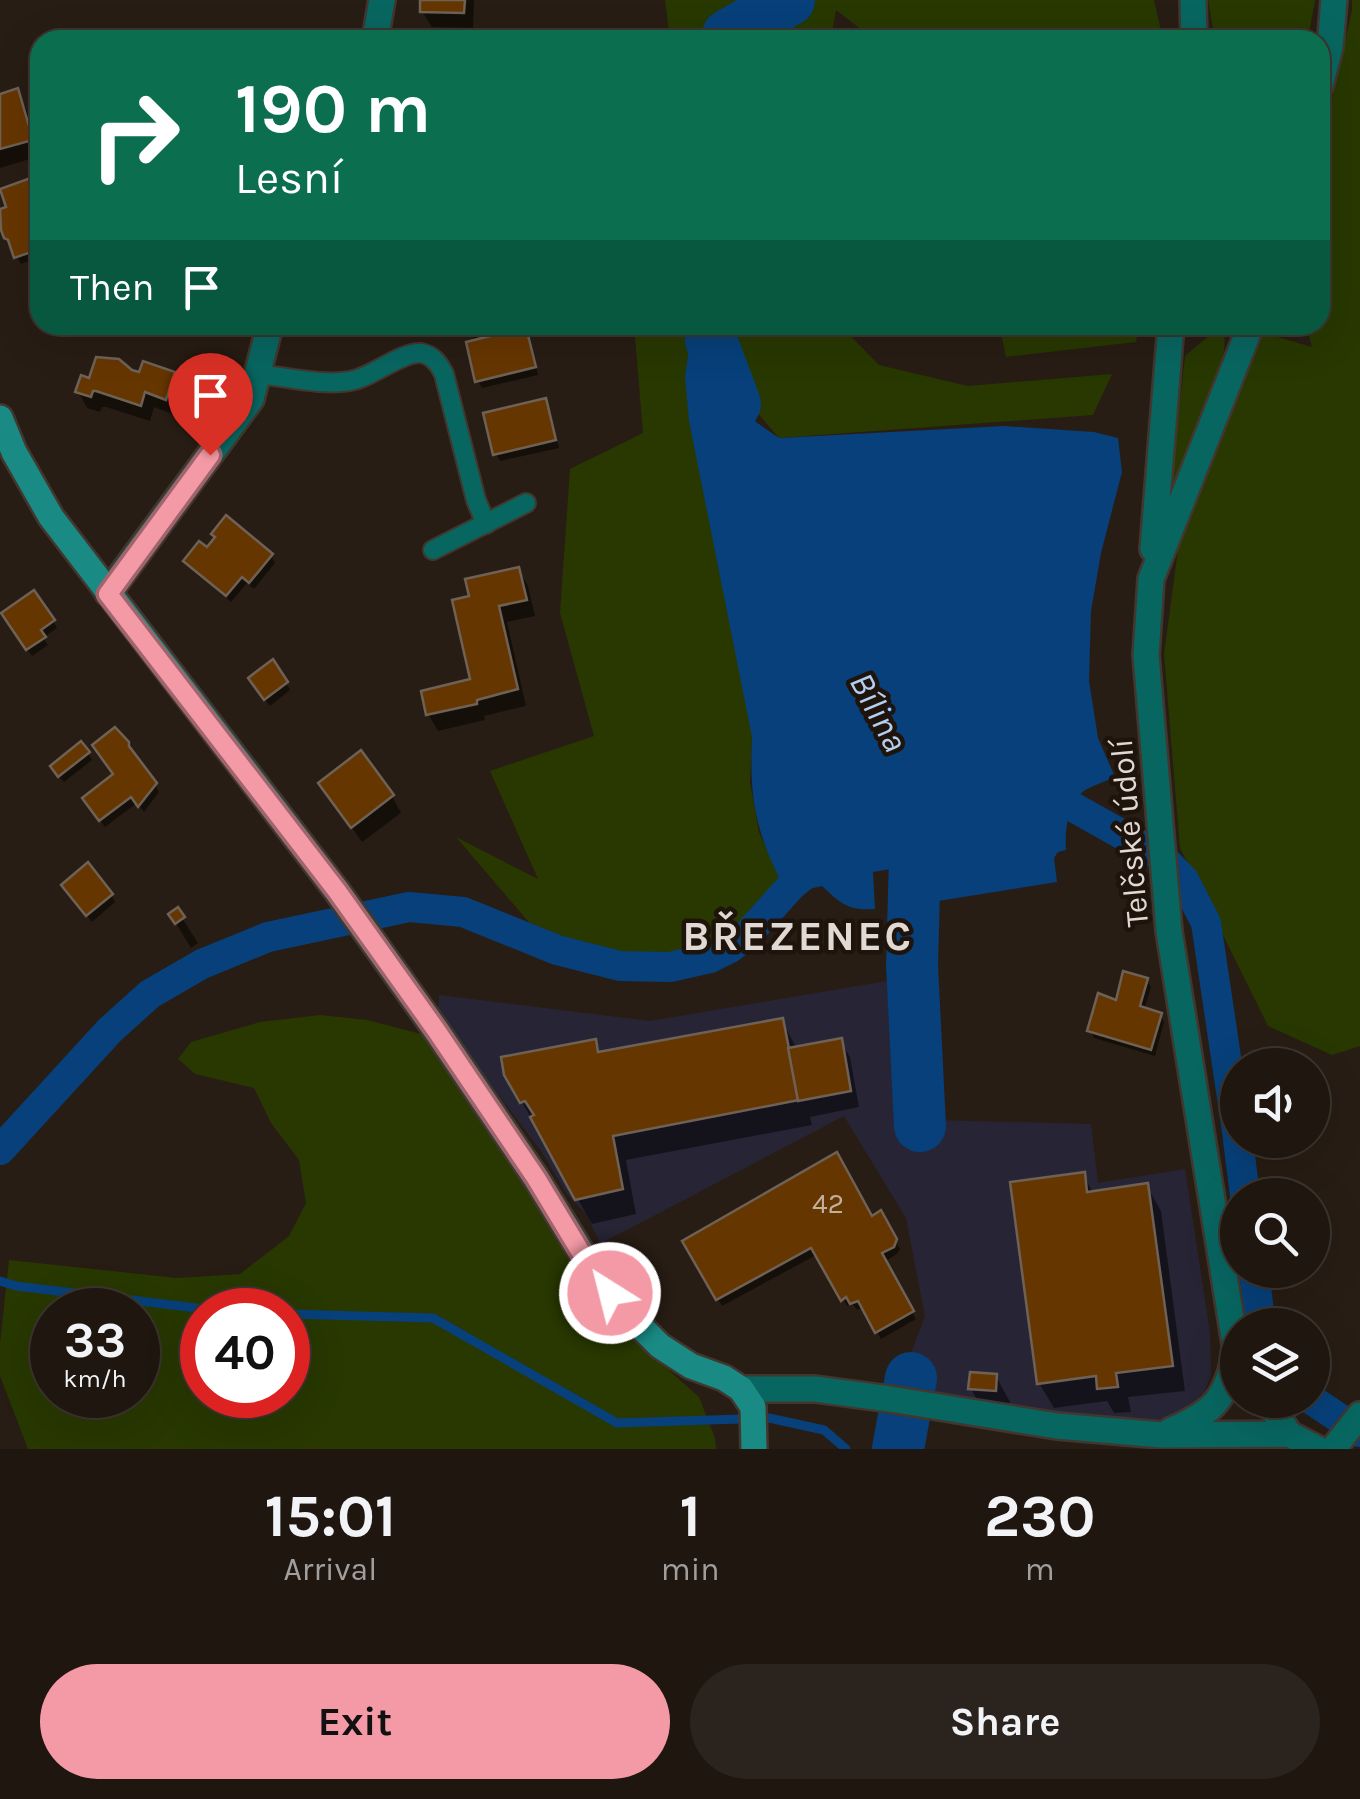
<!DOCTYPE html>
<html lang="en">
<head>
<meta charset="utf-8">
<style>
	:root { --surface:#1e160f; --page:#2b231d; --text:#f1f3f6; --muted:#a19f9e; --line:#3c352f; --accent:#f49aa6 }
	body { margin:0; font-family:Karla,sans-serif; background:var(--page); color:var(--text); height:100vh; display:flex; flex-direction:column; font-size:38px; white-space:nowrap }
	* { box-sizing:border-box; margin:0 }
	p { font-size:32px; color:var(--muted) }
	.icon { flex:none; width:55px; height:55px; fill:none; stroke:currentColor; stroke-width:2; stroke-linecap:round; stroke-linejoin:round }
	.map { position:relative; height:1449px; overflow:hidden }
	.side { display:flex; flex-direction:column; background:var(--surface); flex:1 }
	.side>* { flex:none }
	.hud { position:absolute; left:30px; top:30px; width:1300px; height:305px; border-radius:30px; box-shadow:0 10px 40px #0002,0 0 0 2px var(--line); background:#0b6e4f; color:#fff; overflow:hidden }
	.fabs { position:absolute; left:1220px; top:1048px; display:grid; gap:20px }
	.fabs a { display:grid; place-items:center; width:110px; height:110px; border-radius:50%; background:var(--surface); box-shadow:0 10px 40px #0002,0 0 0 2px var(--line); font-size:50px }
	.speed { position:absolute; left:30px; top:1288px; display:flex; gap:20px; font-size:50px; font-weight:700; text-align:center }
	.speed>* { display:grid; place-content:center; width:130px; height:130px; border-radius:50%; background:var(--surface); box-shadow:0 10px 40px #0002,0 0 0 2px var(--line); line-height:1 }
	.speed small { font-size:25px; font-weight:400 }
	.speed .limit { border:15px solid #d22; background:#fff; color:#111 }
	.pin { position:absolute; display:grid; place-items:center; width:85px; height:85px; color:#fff; margin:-102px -42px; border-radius:50% 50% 50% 0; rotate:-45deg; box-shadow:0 0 10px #0007 }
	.pin .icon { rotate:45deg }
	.me { position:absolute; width:110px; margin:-55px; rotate:324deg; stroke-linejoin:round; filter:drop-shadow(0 0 8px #0008) }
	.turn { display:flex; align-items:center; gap:35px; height:210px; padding:0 40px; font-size:45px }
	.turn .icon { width:130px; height:130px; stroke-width:2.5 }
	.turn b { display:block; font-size:70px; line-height:85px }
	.then { display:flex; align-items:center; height:95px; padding:0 40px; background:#0003; gap:20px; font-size:38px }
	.eta { display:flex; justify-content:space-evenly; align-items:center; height:170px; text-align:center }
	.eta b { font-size:60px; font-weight:700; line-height:70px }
	.action { display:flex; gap:20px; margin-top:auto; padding:20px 40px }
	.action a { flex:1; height:115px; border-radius:60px; background:var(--accent); color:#111; font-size:40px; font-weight:700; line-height:115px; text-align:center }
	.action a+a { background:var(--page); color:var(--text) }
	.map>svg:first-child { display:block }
</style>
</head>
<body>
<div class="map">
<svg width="1360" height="1449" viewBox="0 0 1360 1449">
	<rect width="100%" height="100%" fill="#281d14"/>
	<polygon fill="#272535" points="893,980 908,1126 920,1126 932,1120 1091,1124 1098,1183 1185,1169 1210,1333 1211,1374 1205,1391 1193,1403 1165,1419 1142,1423 1041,1414 925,1392 928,1383 903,1375 925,1316 906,1218 844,1116 600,1244 587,1215 567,1194 541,1151 438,1015 439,995 650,1021"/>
	<g fill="#283800" fill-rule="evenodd">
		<polygon points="665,0 1154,0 1163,40 875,40 836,10 831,40 670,40"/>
		<polygon points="1208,0 1315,0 1308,40 1215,40"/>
		<polygon points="1352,0 1360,0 1360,1046 1332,1055 1268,1026 1180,848 1164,654 1179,542 1264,333 1312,347 1306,325 1320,325 1320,152 1352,10"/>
		<polygon points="634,325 840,325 879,365 968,386 1112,374 1093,415 779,438 748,402 752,737 750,782 759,832 783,886 750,924 728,942 710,950 657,960 616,959 544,940 456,837 538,879 490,771 594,736 560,613 570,469 643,433"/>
		<polygon points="999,325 1139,325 1136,342 1006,357"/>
		<path d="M1223,329c11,35 -38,136 -54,171l16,-144 26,-22z"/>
		<path d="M320,1015l47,5 58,15 97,146 71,112 59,62 47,42 16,41 1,11h-688l-28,-73v-32l9,-84 168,18 63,-4 49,-38 17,-33 -7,-43 -28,-37 -17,-35 -59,-14 -17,-15 13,-17 69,-20zM52,1310h86v85h-86zM202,1310h86v85h-86z"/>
	</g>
	<path fill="#07407a" d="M711,340l24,2 14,26 -1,34 8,20 23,16 225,-12 90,6 24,6 4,34 -21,81 -10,58 -2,70 9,57 17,39c-9,4 -21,8 -30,13 -18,13 -20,40 -19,60l-8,2 -4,6 3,24 -119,19 -6,-101 -24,-1 -8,107h-4l-5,-37 -18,3 2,37c-26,2 -34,-5 -53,-23l-31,7c-11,-10 -15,-22 -21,-35 -18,-43 -20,-75 -18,-121l-63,-316 -4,-44 4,-29z"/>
	<g fill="#0007">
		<polygon points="422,0 474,0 473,28 432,27 422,11"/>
		<polygon points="16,91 26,108 40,156 0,168 0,96"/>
		<polygon points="38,178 40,257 21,264 6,237 9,209"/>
		<polygon points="467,325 495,325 496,328 474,339"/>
		<polygon points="525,330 529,337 538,375 482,388 478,381"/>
		<polygon points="131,372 174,374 183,390 175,415 154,407 150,421 106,407 102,407 100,412 87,408 78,391 91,381"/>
		<polygon points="545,401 549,408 559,448 500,461 496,454"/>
		<polygon points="207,550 271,555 275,563 254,589 247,583 231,602 191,568 186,561"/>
		<polygon points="518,569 528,586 535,616 507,622 526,706 484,716 485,720 438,731 428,714 473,681 472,598"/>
		<polygon points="8,621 53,621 57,628 43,638 48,645 32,656"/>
		<polygon points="286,683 290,690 270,706 255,686"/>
		<polygon points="88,753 92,760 64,782 57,774"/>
		<polygon points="321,784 392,796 401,813 362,842"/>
		<polygon points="155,785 159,792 144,812 137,803 105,827 89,805"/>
		<polygon points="68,893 111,895 115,902 92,922"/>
		<polygon points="177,910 198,943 191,948 171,915"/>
		<polygon points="1146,980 1151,987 1144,1010 1160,1015 1164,1022 1155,1056 1094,1038 1090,1030"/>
		<polygon points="782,1021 797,1049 840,1041 850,1057 859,1107 810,1117 812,1125 626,1160 636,1214 592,1224 506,1074 594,1042 601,1054"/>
		<polygon points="1083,1175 1094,1194 1147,1186 1161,1211 1185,1391 1128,1397 1131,1412 1114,1413 1107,1401 1054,1408 1039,1383"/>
		<polygon points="880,1214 900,1249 897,1254 884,1262 916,1319 881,1339 864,1307 857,1310 852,1303 847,1306 818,1254 722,1306 685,1242 872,1219"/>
		<polygon points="996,1376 1010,1402 1009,1415 985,1414 971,1389"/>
	</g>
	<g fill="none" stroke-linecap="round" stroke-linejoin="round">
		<g stroke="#07407a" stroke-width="9">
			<polyline points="0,1281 16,1286 213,1310"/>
			<polyline points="288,1314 433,1318 617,1423 769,1418 824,1430 846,1449"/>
		</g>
		<g stroke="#07407a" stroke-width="30">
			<polyline points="1035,802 1073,807 1162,857 1184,880 1206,923 1238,1138"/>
			<polyline points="1238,1140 1245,1195"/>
			<polyline points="0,1150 110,1030 150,994 202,964 268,937 409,907 463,912 557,950 620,966 670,967 710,958 730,948 746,936 792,885 819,863"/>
			<polyline points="1254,1270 1259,1312 1263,1325"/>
			<polyline points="1312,1400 1360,1432"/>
		</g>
		<g stroke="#07407a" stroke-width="52">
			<polyline points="726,40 728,35 789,0"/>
			<polyline points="711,325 711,340 735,404"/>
			<polyline points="892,736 917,784 912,965 920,1126"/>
			<polyline points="898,1449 911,1378"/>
		</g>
	</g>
	<g fill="#663600" stroke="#6e6156" stroke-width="2.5">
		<polygon points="420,0 465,0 464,13 420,12"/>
		<polygon points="18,88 33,140 0,149 0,94"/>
		<polygon points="39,175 40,249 14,258 8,240 4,238 1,230 0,209 6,207 0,189"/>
		<polygon points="526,327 536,367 475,382 466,342"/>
		<polygon points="96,357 119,359 132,370 139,372 143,361 175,372 166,400 145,392 141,406 96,391 93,391 91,397 75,392 81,375 89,378"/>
		<polygon points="546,398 556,440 493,455 483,413"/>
		<polygon points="226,515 273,554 249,583 242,577 226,596 183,561 199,541 207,547 215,537 211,534"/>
		<polygon points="519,567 527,600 499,606 518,689 477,700 477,704 426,715 421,691 470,679 452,600 469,596 465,579"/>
		<polygon points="34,590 55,620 41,630 46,637 26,650 1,613"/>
		<polygon points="273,659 288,682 264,700 248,678"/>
		<polygon points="115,727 129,742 129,746 157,783 138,807 131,797 99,821 82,798 113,774 92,745"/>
		<polygon points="81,741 90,752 58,777 50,766"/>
		<polygon points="361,750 394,795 351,828 318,783"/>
		<polygon points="88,862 113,894 86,916 61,885"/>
		<polygon points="178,907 185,917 175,924 168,914"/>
		<polygon points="1123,971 1148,978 1140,1006 1162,1013 1151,1050 1087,1031 1098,993 1116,1000"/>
		<polygon points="783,1018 799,1100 613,1136 623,1189 575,1200 530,1117 534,1115 525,1101 520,1103 504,1075 501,1057 596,1039 598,1052"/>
		<polygon points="842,1038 851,1091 798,1101 788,1048"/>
		<polygon points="837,1152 872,1216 881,1210 897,1239 894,1247 882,1253 914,1311 875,1333 858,1301 850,1304 846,1297 841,1301 811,1248 716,1300 682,1241"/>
		<polygon points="1085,1172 1087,1192 1148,1183 1173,1366 1116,1373 1118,1387 1097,1389 1096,1376 1037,1384 1010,1182"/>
		<polygon points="970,1372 997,1374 996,1391 968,1389"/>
	</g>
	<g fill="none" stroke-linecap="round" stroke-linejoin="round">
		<g stroke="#42372f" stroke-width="22">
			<g id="lane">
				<path d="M258,374c28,3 69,13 96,6 19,-4 49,-29 67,-27 12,2 18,11 23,21l32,126 10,24"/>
				<polyline points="433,550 526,503"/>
			</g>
		</g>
		<g stroke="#42372f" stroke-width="30">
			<g id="street">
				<polyline points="1193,0 1194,40"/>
				<polyline points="375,40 382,0"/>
				<polyline points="1320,86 1330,47 1334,0"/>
				<polyline points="1153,549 1171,325"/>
				<polyline points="108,593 251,399 270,325"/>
				<polyline points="1236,1350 1169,931 1146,655 1151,579 1251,325"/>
				<polyline points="741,1389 815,1389 890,1399 1057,1426 1161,1435 1289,1434 1318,1449"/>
				<polyline points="1267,1400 1289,1434"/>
				<path d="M1170,1431c45,-19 57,-33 66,-81l2,3"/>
				<polyline points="1333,1449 1360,1415"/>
			</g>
		</g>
		<g stroke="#42372f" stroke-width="30">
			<polyline id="secondary" points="0,418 14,452 51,517 337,891 436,1030 536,1178 594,1273 627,1313 660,1346 691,1366 724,1378 741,1389 753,1407 754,1449"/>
		</g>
		<use href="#lane" stroke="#086661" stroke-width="18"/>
		<use href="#street" stroke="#086661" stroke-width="25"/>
		<use href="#secondary" stroke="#198a84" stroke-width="25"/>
	</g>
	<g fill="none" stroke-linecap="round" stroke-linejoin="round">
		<g stroke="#9f646c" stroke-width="25">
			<polyline id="route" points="210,455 108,594 337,891 436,1030 536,1178 594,1274 610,1293"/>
		</g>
		<use href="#route" stroke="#f49aa6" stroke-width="18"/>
	</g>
	<g text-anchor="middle" stroke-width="9" stroke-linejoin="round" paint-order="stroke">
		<g font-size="28" fill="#c2b09e">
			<text x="828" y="1213">42</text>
		</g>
		<g font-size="32" fill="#e1d9d3" stroke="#1f140b">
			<text transform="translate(1129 833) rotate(-95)" y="11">Telčské údolí</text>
		</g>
		<g font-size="35" font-style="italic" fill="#b2cef1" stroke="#1f140b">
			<text transform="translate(879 712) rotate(62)" y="12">Bílina</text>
		</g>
		<g font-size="42" font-weight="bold" letter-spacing="2.5" fill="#e1d9d3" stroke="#1f140b">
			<text x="798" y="950">BŘEZENEC</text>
		</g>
	</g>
</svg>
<div class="fabs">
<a><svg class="icon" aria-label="sound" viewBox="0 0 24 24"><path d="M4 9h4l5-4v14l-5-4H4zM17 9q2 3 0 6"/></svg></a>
<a><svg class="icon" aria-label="search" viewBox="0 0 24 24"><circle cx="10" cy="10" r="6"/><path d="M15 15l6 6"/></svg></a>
<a><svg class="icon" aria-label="layers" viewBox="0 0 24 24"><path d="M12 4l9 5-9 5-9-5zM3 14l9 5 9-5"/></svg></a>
</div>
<div class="speed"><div>33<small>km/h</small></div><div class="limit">40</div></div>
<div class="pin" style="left:210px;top:455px;background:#d93025"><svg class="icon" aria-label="arrive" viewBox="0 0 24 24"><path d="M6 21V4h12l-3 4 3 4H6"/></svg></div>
<svg class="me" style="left:610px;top:1293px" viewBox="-20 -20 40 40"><circle r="17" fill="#f49aa6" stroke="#fff" stroke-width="3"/><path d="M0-11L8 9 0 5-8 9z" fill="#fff"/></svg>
<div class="hud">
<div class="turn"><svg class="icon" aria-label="right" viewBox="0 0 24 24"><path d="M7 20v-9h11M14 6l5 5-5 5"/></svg><div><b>190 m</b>Lesní</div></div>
<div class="then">Then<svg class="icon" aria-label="arrive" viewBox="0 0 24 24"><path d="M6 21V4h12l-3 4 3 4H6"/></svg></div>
</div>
</div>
<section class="side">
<div class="eta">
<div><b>15:01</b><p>Arrival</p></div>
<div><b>1</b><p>min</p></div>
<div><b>230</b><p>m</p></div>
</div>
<div class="action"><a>Exit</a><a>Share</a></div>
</section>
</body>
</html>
